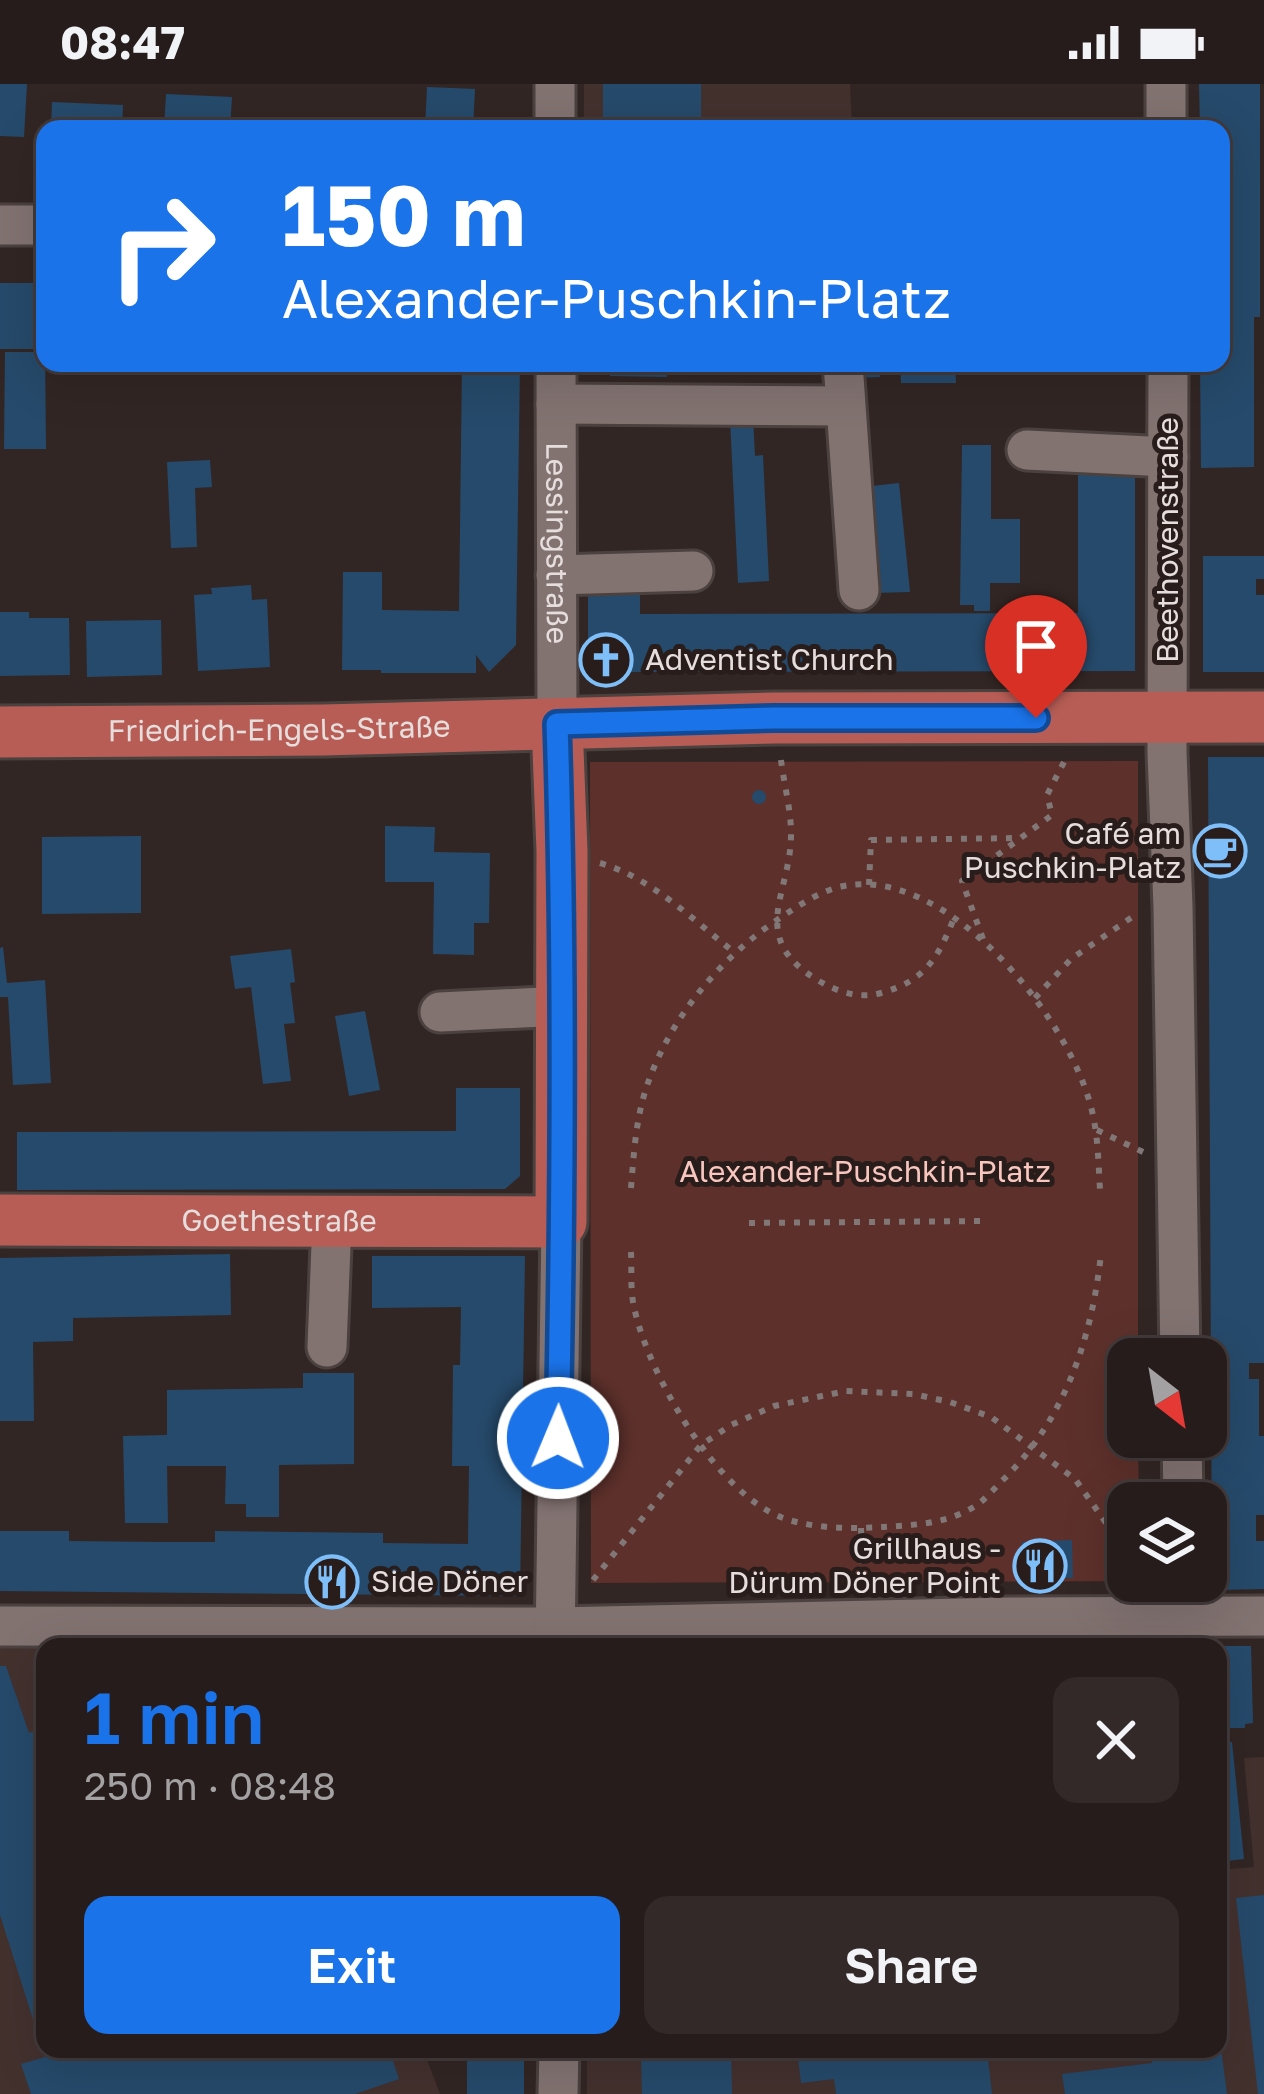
<!DOCTYPE html>
<html lang="en">
<head>
<meta charset="utf-8">
<style>
	:root { --surface:#261c1b; --page:#322928; --text:#f1f3f6; --muted:#a4a1a3; --line:#423a3a; --accent:#1a73e8 }
	body { margin:0; font-family:"Golos Text",sans-serif; background:var(--page); color:var(--text); height:100vh; display:flex; flex-direction:column; font-size:45px; white-space:nowrap }
	* { box-sizing:border-box; margin:0 }
	p { font-size:39px; color:var(--muted) }
	.icon { flex:none; width:66px; height:66px; fill:none; stroke:currentColor; stroke-width:2; stroke-linecap:round; stroke-linejoin:round }
	.map { position:relative; flex:1; overflow:hidden }
	.sheet { position:absolute; left:36px; top:1554px; width:1191px; height:420px; display:flex; flex-direction:column; background:var(--surface); border-radius:24px; box-shadow:0 12px 48px #0002,0 0 0 3px var(--line) }
	.sheet>* { flex:none }
	.hud { position:absolute; left:36px; top:36px; width:1194px; height:252px; border-radius:24px; box-shadow:0 12px 48px #0002,0 0 0 3px var(--line); background:#1a73e8; color:#fff; overflow:hidden }
	.needle { width:78px; rotate:149deg }
	.tools { position:absolute; left:1107px; top:1254px; display:grid; gap:24px }
	.tools a { display:grid; place-items:center; width:120px; height:120px; border-radius:24px; background:var(--surface); box-shadow:0 12px 48px #0002,0 0 0 3px var(--line); font-size:60px }
	.pin { position:absolute; display:grid; place-items:center; width:102px; height:102px; color:#fff; margin:-123px -51px; border-radius:50% 50% 50% 0; rotate:-45deg; box-shadow:0 0 12px #0007 }
	.pin .icon { rotate:45deg }
	.me { position:absolute; width:132px; margin:-66px; rotate:1deg; stroke-linejoin:round; filter:drop-shadow(0 0 9px #0008) }
	.turn { display:flex; align-items:center; gap:42px; height:252px; padding:0 48px; font-size:54px }
	.turn .icon { width:156px; height:156px; stroke-width:2.5 }
	.turn b { display:block; font-size:84px; line-height:102px }
	.round { display:grid; place-items:center; flex:none; width:126px; height:126px; border-radius:24px; background:var(--page) }
	.headline { display:flex; align-items:center; justify-content:space-between; height:204px; padding:0 48px }
	h1 { font-size:72px; font-weight:600; line-height:90px; color:var(--accent) }
	.action { display:flex; gap:24px; margin-top:auto; padding:24px 48px }
	.action a { flex:1; height:138px; border-radius:24px; background:var(--accent); color:#fff; font-size:48px; font-weight:600; line-height:138px; text-align:center }
	.action a+a { background:var(--page); color:var(--text) }
	.status { display:flex; justify-content:space-between; align-items:center; height:84px; padding:0 60px; background:var(--surface); direction:ltr }
	.status svg { height:33px; fill:currentColor }
	.map>svg:first-child { display:block }
</style>
</head>
<body>
<div class="status"><b>08:47</b><svg viewBox="0 0 49 12"><path d="M0 12V9h3v3zM5 12V6h3v6zM10 12V3h3v9zM15 12V0h3v12zM26 1h20v11H26zM47 4h2v5h-2z"/></svg></div>
<div class="map">
<svg width="1264" height="2010" viewBox="0 0 1264 2010">
	<rect width="100%" height="100%" fill="#322624"/>
	<g fill="#43312e">
		<polygon points="584,0 850,0 852,45 584,45"/>
		<polygon points="320,1552 320,1563 45,1563 45,1965 423,1965 440,2010 0,2010 0,1556"/>
		<polygon points="1264,1673 1264,2010 587,2010 587,1965 1218,1965 1218,1786 1254,1783 1244,1674"/>
	</g>
	<polygon fill="#5d302b" points="1138,677 1138,1275 1128,1275 1128,1353 1138,1353 1139,1419 1128,1419 1128,1497 1139,1497 591,1499 590,678"/>
	<g fill="#264a6b">
		<polygon points="0,0 27,0 24,53 0,52"/>
		<rect x="603" y="0" width="98" height="45"/>
		<polygon points="1199,0 1260,0 1260,233 1254,233 1254,383 1201,384 1200,279 1221,279 1221,45 1200,45"/>
		<polygon points="427,3 475,5 473,45 425,45"/>
		<polygon points="166,10 232,13 230,45 164,45"/>
		<polygon points="52,18 123,21 122,45 51,45"/>
		<rect x="0" y="199" width="45" height="66"/>
		<polygon points="5,268 45,268 46,365 4,365"/>
		<polygon points="462,279 520,279 516,561 489,588 476,571 476,589 381,589 381,586 342,586 343,488 382,488 382,526 459,527"/>
		<polygon points="610,279 667,279 667,293 610,292"/>
		<polygon points="853,279 879,279 880,293 854,294"/>
		<polygon points="900,279 955,279 956,299 901,299"/>
		<polygon points="753,333 755,372 763,371 769,497 738,499 730,335"/>
		<polygon points="962,361 991,361 991,435 1020,435 1020,499 990,499 990,527 974,527 974,521 960,521"/>
		<polygon points="210,376 212,403 195,404 197,463 171,464 167,378"/>
		<polygon points="1135,381 1135,587 588,588 588,506 640,506 640,530 1078,529 1078,382"/>
		<polygon points="899,399 910,508 873,509 863,403"/>
		<polygon points="1203,472 1264,472 1264,495 1256,495 1256,511 1264,511 1264,588 1203,588"/>
		<polygon points="251,501 252,516 267,515 270,583 198,587 194,511 212,510 211,504"/>
		<polygon points="0,528 29,528 29,534 69,534 70,591 0,592"/>
		<polygon points="161,536 162,591 87,593 86,537"/>
		<polygon points="1208,673 1264,673 1264,1279 1249,1279 1249,1295 1259,1295 1259,1352 1264,1352 1264,1431 1256,1431 1256,1457 1264,1457 1264,1505 1217,1506 1212,1499"/>
		<circle cx="759" cy="713" r="7"/>
		<polygon points="385,742 435,743 434,768 490,769 489,839 474,839 474,871 433,870 434,798 385,798"/>
		<polygon points="141,752 141,829 42,830 42,753"/>
		<polygon points="3,863 7,899 45,896 51,999 13,1001 8,913 0,913 0,864"/>
		<polygon points="291,865 295,898 290,899 295,939 284,940 291,997 263,1000 251,903 235,905 230,872"/>
		<polygon points="365,927 380,1006 349,1012 335,932"/>
		<polygon points="456,1004 520,1004 520,1092 505,1105 17,1106 17,1048 456,1047"/>
		<polygon points="230,1170 231,1231 73,1234 73,1257 33,1258 34,1337 0,1337 0,1174"/>
		<polygon points="372,1172 525,1172 520,1512 0,1507 0,1447 69,1447 69,1457 159,1458 215,1458 215,1447 383,1449 383,1459 468,1460 469,1382 452,1382 453,1281 460,1281 461,1223 372,1224"/>
		<polygon points="303,1289 354,1289 354,1380 279,1381 279,1433 246,1433 246,1420 225,1420 226,1382 167,1382 168,1439 125,1439 123,1352 167,1351 167,1306 303,1304"/>
		<polygon points="1072,1456 1073,1494 1023,1495 1022,1458"/>
		<polygon points="1218,1562 1251,1562 1253,1639 1245,1640 1245,1644 1222,1644 1222,1640 1218,1641"/>
		<polygon points="0,1582 6,1582 29,1649 45,1643 45,1965 389,1965 399,1995 355,2010 31,2010 21,1980 45,1973 0,1831"/>
		<polygon points="1232,1658 1244,1775 1218,1778 1218,1660"/>
		<polygon points="1264,1811 1264,2010 1258,2010 1236,1814"/>
		<rect x="467" y="1965" width="57" height="45"/>
		<polygon points="731,1965 732,2010 642,2010 641,1968"/>
		<polygon points="797,1965 987,1965 992,2010 836,2010 834,1995 801,1999"/>
		<polygon points="1150,1965 1221,1965 1227,2010 1065,2010 1062,1990 1152,1979"/>
	</g>
	<g fill="none" stroke-linecap="round" stroke-linejoin="round">
		<g stroke="#4b413f" stroke-width="45">
			<g id="minor">
				<polyline points="555,0 555,45"/>
				<polyline points="1166,0 1166,45"/>
				<polyline points="0,141 45,141"/>
				<path id="s1" d="M556,279l1,361"/>
				<polyline points="843,279 859,506"/>
				<polyline points="1168,279 1167,669 1173,823 1180,1275"/>
				<polyline points="556,320 845,322"/>
				<polyline points="1027,366 1168,373"/>
				<polyline points="556,491 693,487"/>
				<polyline points="440,928 562,922"/>
				<polyline points="327,1263 332,1136"/>
				<polyline points="1182,1353 1183,1419"/>
				<polyline points="0,1542 554,1543 1009,1533 1264,1532"/>
				<polyline points="555,1563 561,1138"/>
				<polyline points="558,2010 559,1965"/>
			</g>
		</g>
		<g stroke="#4b413f" stroke-width="57">
			<g id="major">
				<path id="s2" d="M0,648l323,-2 452,-12 489,-1"/>
				<path id="s3" d="M0,1136l561,2 1,-371 -5,-127"/>
			</g>
		</g>
		<g stroke="#817776" stroke-width="6" stroke-dasharray="6 9" stroke-linecap="butt">
			<path d="M781,676c3,24 10,50 10,73 1,60 -46,104 28,148 19,11 40,18 62,12 44,-12 57,-35 73,-75"/>
			<path d="M600,779c52,15 93,57 135,90"/>
			<polyline points="869,801 871,756 1020,754"/>
			<polyline points="983,855 962,797 1052,731 1047,711 1065,676"/>
			<polyline points="1035,914 1071,875 1138,829"/>
			<polyline points="1097,1046 1143,1068"/>
			<path d="M631,1104c3,-37 5,-73 18,-108 25,-68 76,-127 137,-166 18,-12 37,-24 58,-28 100,-19 213,119 242,205 12,32 12,65 14,99"/>
			<polyline points="749,1139 983,1137"/>
			<path d="M631,1168c1,18 -1,38 3,55 14,67 83,187 149,211 31,11 68,11 100,9 30,-2 62,-3 89,-19 13,-7 23,-21 34,-31 60,-61 86,-140 95,-223"/>
			<polyline points="861,1444 863,1501"/>
			<polyline points="593,1496 701,1361 731,1341 774,1322 846,1307 913,1310 950,1318 991,1333 1075,1395 1128,1470"/>
		</g>
		<use href="#minor" stroke="#827371" stroke-width="39"/>
		<use href="#major" stroke="#b75d55" stroke-width="51"/>
	</g>
	<g fill="none" stroke-linecap="round" stroke-linejoin="round">
		<g stroke="#114b97" stroke-width="30">
			<path id="route" d="M558,1354c5,-237 7,-476 -1,-714l218,-6h261"/>
		</g>
		<use href="#route" stroke="#1a73e8" stroke-width="21"/>
	</g>
	<defs>
		<g id="church-ring" transform="scale(2.7)"><circle r="9.5" fill="#281d1b" stroke="#7ebef9" stroke-width="1.5"/><path d="M-1.2-6h2.4v3.5h3.3v2.4h-3.3V6h-2.4V-.1h-3.3v-2.4h3.3Z" fill="#7ebef9"/></g>
		<g id="cafe-ring" transform="scale(2.7)"><circle r="9.5" fill="#281d1b" stroke="#7ebef9" stroke-width="1.5"/><path d="M-5.5-4.5H6V0H3Q3 3.5 0 3.5H-2.5Q-5.5 3.5-5.5 0ZM3-3.2v2h1.7v-2ZM-6 4.5H4V6H-6Z" fill="#7ebef9"/></g>
		<g id="restaurant-ring" transform="scale(2.7)"><circle r="9.5" fill="#281d1b" stroke="#7ebef9" stroke-width="1.5"/><path d="M-5-6h1v4h1v-4h1v4h1v-4h1v5L-1.5 .5V6h-2V.5L-5-1ZM5-6V6H3V1.5H1.5Q1.5-4 5-6Z" fill="#7ebef9"/></g>
	</defs>
	<g fill-rule="evenodd">
		<use href="#church-ring" x="606" y="576"/>
		<use href="#cafe-ring" x="1220" y="767"/>
		<use href="#restaurant-ring" x="1040" y="1482"/>
		<use href="#restaurant-ring" x="332" y="1498"/>
	</g>
	<g text-anchor="middle" stroke-width="10" stroke-linejoin="round" paint-order="stroke">
		<g font-size="30" fill="#e6dedd" stroke="#281d1b">
			<text transform="translate(1168 456) rotate(-90)" y="10">Beethovenstraße</text>
			<text dy="10" stroke="none"><textPath href="#s1" startOffset="180">Lessingstraße</textPath></text>
			<text dy="10" stroke="none"><textPath href="#s2" startOffset="279">Friedrich-Engels-Straße</textPath></text>
			<text dy="10" stroke="none"><textPath href="#s3" startOffset="279">Goethestraße</textPath></text>
		</g>
		<g font-size="30" fill="#e6dedd" stroke="#281d1b" text-anchor="start">
			<text x="645" y="586">Adventist Church</text>
			<text x="1181" y="760" text-anchor="end">Café am<tspan x="1181" dy="34">Puschkin-Platz</tspan></text>
			<text x="1001" y="1475" text-anchor="end">Grillhaus -<tspan x="1001" dy="34">Dürum Döner Point</tspan></text>
			<text x="371" y="1508">Side Döner</text>
		</g>
		<g font-size="30" fill="#f9c6bf" stroke="#281d1b">
			<text x="865" y="1098">Alexander-Puschkin-Platz</text>
		</g>
	</g>
</svg>
<div class="tools">
<a><svg class="needle" viewBox="-14 -14 28 28"><path d="M0-13l5 13h-10z" fill="#e53935"/><path d="M0 13l5-13h-10z" fill="#a4a1a3"/></svg></a>
<a><svg class="icon" aria-label="layers" viewBox="0 0 24 24"><path d="M12 4l9 5-9 5-9-5zM3 14l9 5 9-5"/></svg></a>
</div>
<div class="pin" style="left:1036px;top:634px;background:#d93025"><svg class="icon" aria-label="arrive" viewBox="0 0 24 24"><path d="M6 21V4h12l-3 4 3 4H6"/></svg></div>
<svg class="me" style="left:558px;top:1354px" viewBox="-20 -20 40 40"><circle r="17" fill="#1a73e8" stroke="#fff" stroke-width="3"/><path d="M0-11L8 9 0 5-8 9z" fill="#fff"/></svg>
<div class="hud">
<div class="turn"><svg class="icon" aria-label="right" viewBox="0 0 24 24"><path d="M7 20v-9h11M14 6l5 5-5 5"/></svg><div><b>150 m</b>Alexander-Puschkin-Platz</div></div>
</div>
<section class="sheet">
<div class="headline"><div><h1>1 min</h1><p>250 m · 08:48</p></div><a class="round"><svg class="icon" aria-label="close" viewBox="0 0 24 24"><path d="M6 6l12 12M18 6L6 18"/></svg></a></div>
<div class="action"><a>Exit</a><a>Share</a></div>
</section>
</div>
</body>
</html>
